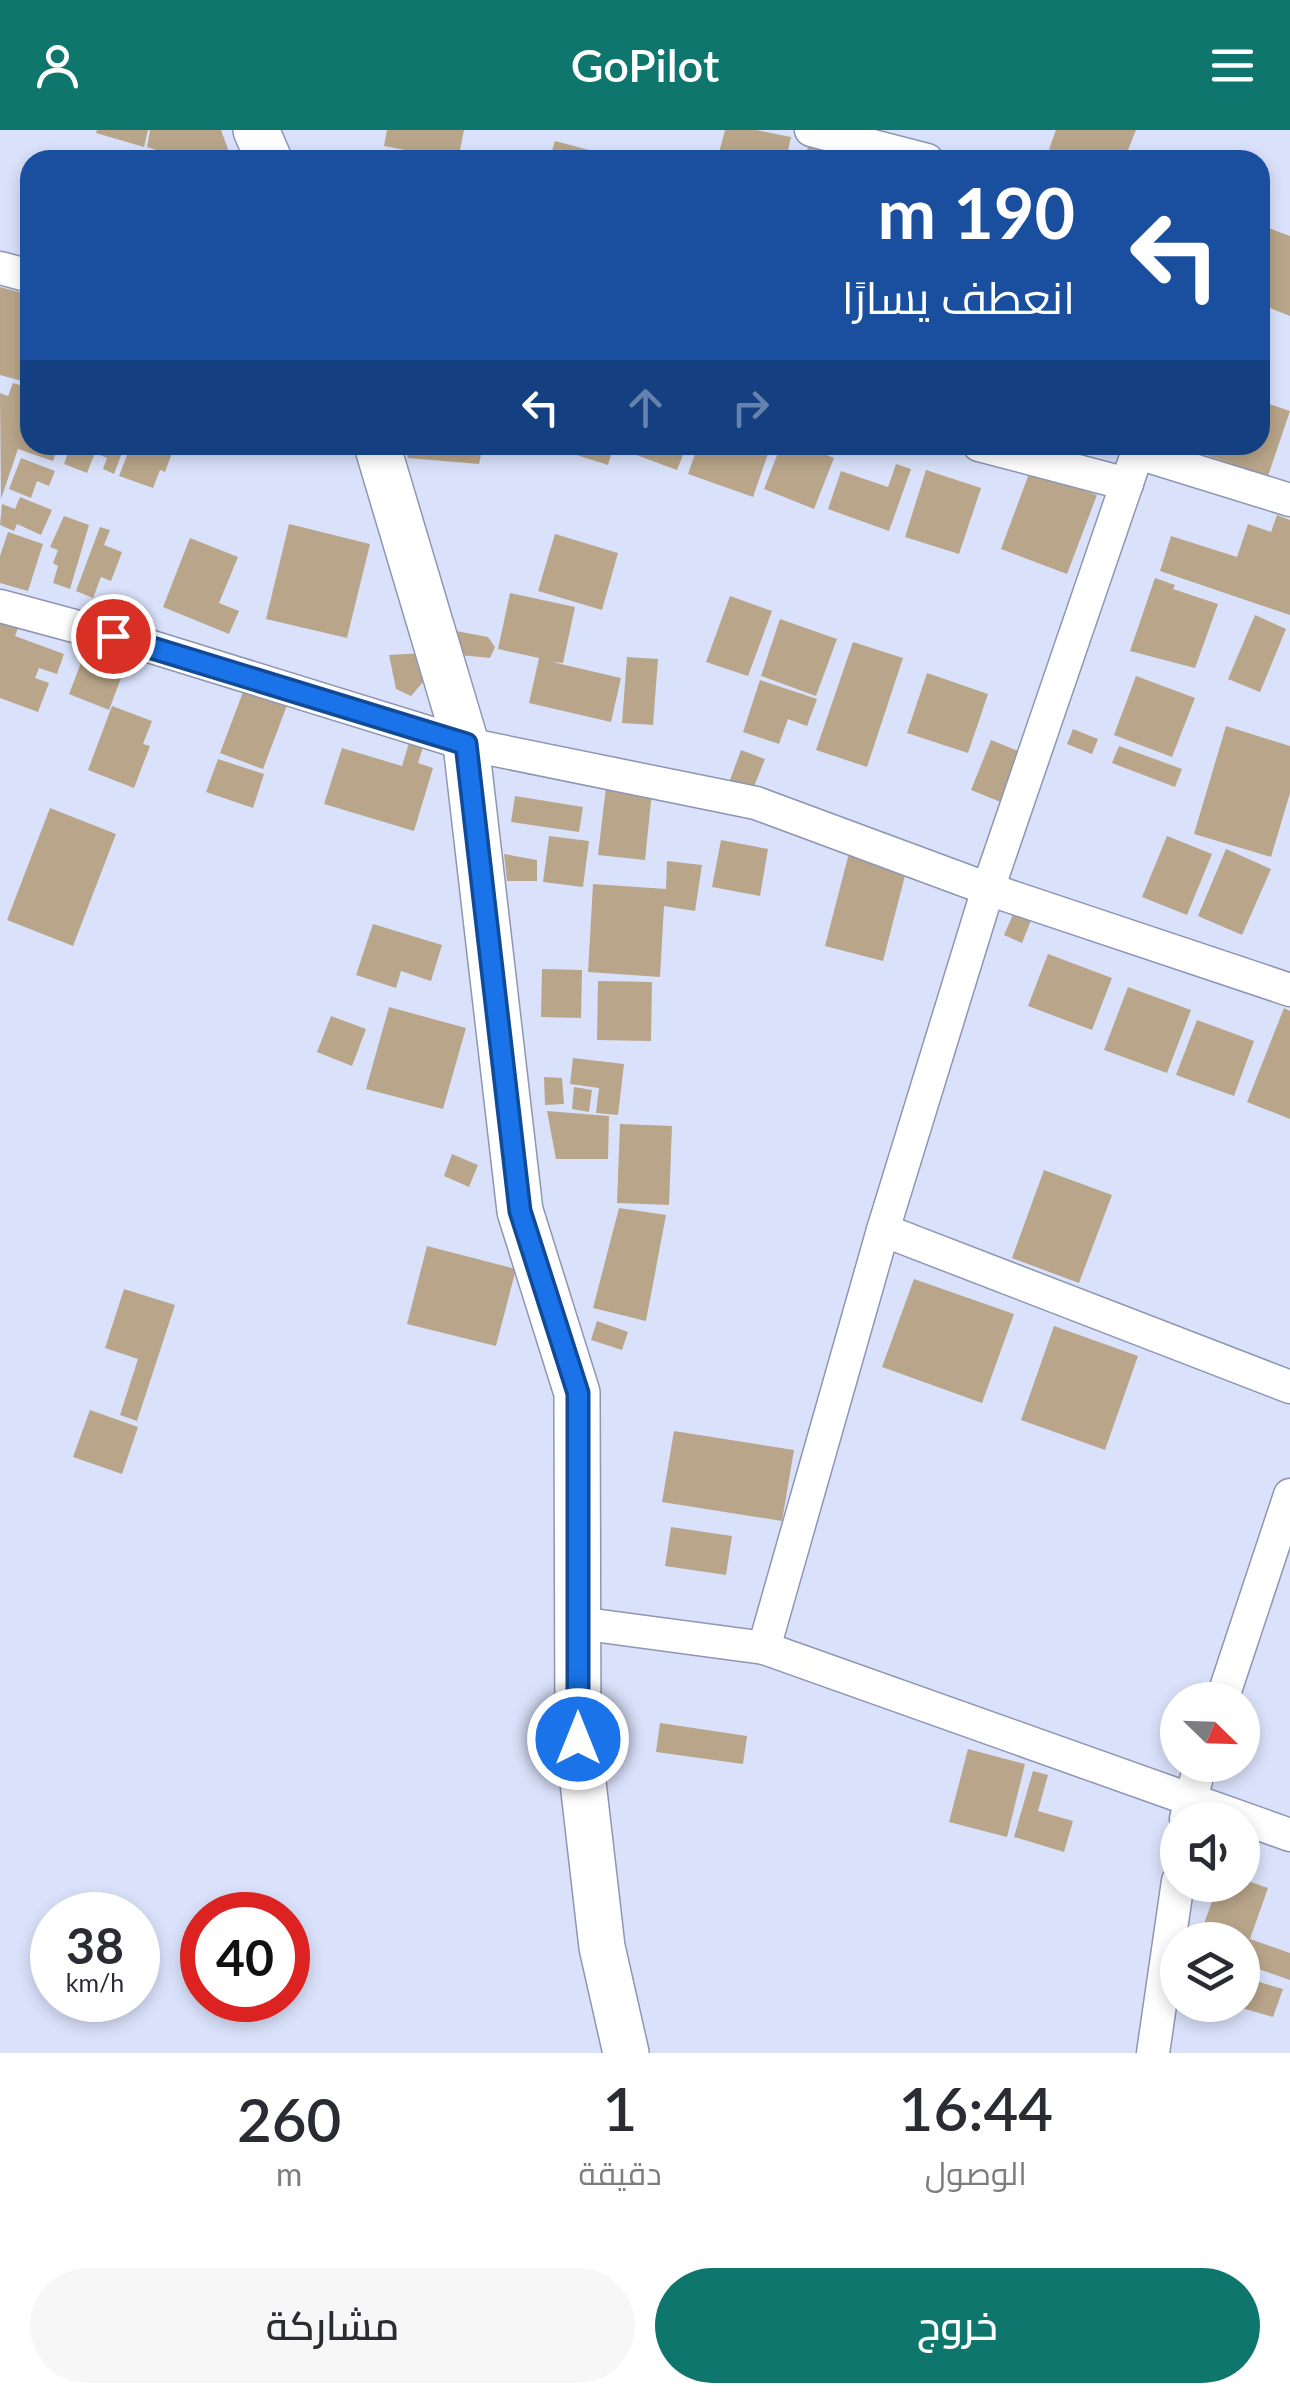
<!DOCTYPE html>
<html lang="ar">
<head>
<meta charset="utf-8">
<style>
	:root { --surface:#fff; --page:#f7f7f7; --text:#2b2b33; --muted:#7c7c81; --accent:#0f766e }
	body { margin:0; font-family:Lato,Cairo,sans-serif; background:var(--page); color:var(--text); direction:rtl; height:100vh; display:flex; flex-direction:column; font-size:38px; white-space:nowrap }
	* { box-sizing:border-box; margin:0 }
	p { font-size:32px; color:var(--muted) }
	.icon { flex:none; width:55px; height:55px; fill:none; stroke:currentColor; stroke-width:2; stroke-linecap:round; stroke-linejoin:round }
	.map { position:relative; height:1923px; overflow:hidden; direction:ltr }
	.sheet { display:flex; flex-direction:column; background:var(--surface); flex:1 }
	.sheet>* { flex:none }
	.hud { position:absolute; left:20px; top:20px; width:1250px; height:305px; border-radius:30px; box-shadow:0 5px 15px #0003; direction:rtl; background:#1a4fa0; color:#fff; overflow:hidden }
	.needle { width:65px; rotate:113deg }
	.buttons { position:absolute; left:1160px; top:1552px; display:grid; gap:20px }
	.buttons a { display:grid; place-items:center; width:100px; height:100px; border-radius:50%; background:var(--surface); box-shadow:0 5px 15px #0003; font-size:50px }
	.speed { position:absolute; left:30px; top:1762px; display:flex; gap:20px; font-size:50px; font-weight:700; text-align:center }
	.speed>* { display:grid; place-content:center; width:130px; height:130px; border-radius:50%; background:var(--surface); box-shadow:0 5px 15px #0003; line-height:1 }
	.speed small { font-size:25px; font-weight:400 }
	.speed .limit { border:15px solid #d22; background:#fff; color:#111 }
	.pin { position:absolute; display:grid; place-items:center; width:85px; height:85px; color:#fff; margin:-42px; border:5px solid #fff; border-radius:50%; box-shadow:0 2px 10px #0007 }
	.me { position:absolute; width:110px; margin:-55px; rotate:0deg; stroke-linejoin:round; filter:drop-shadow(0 0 8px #0008) }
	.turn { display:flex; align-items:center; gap:35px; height:210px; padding:0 30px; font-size:45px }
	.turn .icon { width:130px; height:130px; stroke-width:2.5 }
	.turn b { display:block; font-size:70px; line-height:85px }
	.lanes { display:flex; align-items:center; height:95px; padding:0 30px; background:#0003; justify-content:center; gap:50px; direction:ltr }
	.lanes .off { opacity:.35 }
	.eta { display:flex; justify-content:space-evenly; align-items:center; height:170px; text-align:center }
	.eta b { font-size:60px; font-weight:600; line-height:70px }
	.action { display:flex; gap:20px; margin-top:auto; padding:20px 30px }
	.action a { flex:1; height:115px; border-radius:60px; background:var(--accent); color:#fff; font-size:40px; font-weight:600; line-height:115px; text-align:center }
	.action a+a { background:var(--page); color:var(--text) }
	header { display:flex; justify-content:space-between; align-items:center; height:130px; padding:0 30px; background:var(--accent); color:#fff; font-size:45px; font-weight:600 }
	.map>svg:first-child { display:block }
</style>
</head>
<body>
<header><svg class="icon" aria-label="menu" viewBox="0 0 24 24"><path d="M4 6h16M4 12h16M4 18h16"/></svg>GoPilot<svg class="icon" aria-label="person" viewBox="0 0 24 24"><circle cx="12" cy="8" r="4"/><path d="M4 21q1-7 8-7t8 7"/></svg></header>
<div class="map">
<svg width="1290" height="1923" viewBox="0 0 1290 1923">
	<rect width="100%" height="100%" fill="#dae2fb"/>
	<g fill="#b9a68a">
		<polygon points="97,0 148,0 144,17 96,3"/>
		<polygon points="150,0 221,0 232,30 188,30 147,17"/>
		<polygon points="387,0 464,0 458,30 384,16"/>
		<polygon points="725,0 756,0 791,7 786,30 717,30"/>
		<polygon points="1056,0 1136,0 1124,30 1078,30 1049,19"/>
		<polygon points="555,11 623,29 622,30 549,30"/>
		<polygon points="808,16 860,29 860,30 805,30"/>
		<polygon points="1266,97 1290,106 1290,186 1260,174 1260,113"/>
		<polygon points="0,157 30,165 30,221 22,251 0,245"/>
		<polygon points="13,253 30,258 30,315 59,315 53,331 18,319 1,369 0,263 8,266"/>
		<polygon points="1260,271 1290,281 1268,346 1179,316 1260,315"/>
		<polygon points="71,315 125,315 114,344 103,339 107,328 95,323 87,343 64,334"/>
		<polygon points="131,315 175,315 165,342 160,340 153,358 119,346"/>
		<polygon points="405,315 483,315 479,334 408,328"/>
		<polygon points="545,315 614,315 608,335"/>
		<polygon points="625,315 687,315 677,340 623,320"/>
		<polygon points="715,315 771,315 753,367 688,344 697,318 712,323"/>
		<polygon points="781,315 802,315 834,328 814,379 764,359"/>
		<polygon points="21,328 55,341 49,356 37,351 31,368 9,359"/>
		<polygon points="896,334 911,339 889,401 828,379 841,341 888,357"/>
		<polygon points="926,340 981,358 959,424 905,407"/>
		<polygon points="1030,341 1097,365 1067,444 1001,419"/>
		<polygon points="20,367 52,380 41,405 17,394 14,401 0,395 2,374 15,379"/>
		<polygon points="1277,385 1290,390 1290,485 1160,441 1171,406 1237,427 1248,394 1271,402"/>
		<polygon points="64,386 89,395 70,459 53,453 58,436 53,433 58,420 50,417"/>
		<polygon points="289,394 370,414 347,508 266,489"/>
		<polygon points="100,397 110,400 104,415 122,422 111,451 101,447 93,468 76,461"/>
		<polygon points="8,402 43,414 28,461 0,453 0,426"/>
		<polygon points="555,404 618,423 602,480 538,461"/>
		<polygon points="190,408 238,427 219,473 239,481 229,504 163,477"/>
		<polygon points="1155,448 1175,455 1173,459 1218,474 1195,538 1130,521"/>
		<polygon points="510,463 575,477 563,533 552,532 621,548 611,592 529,573 539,528 498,519"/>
		<polygon points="730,466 772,481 748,546 706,532"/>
		<polygon points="1255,485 1286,499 1260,562 1228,549"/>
		<polygon points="0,489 19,496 15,506 64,524 57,544 39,538 35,548 49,553 38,582 0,568"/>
		<polygon points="780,489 837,509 816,566 761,546"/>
		<polygon points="456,501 488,507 495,517 490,528 460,525"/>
		<polygon points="89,512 129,527 109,580 69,564"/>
		<polygon points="853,512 903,528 867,637 816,620"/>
		<polygon points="424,523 431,543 411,566 396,559 389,525"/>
		<polygon points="627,527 658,529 653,595 622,593"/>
		<polygon points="927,543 988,564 968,623 907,603"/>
		<polygon points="1136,546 1195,568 1172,627 1114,605"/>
		<polygon points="760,550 817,569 807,596 788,589 779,614 743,602"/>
		<polygon points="246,554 289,570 263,639 220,623"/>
		<polygon points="112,576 152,591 143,614 150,616 134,658 88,640"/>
		<polygon points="1226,596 1290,616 1290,663 1271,727 1194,704"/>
		<polygon points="1073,599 1098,609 1092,624 1067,614"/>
		<polygon points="991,610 1023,623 1003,673 971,660"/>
		<polygon points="409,613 423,617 418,633 433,638 414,701 324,674 342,618 402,636"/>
		<polygon points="1119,616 1182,639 1175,657 1112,633"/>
		<polygon points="741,620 765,629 753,659 730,650"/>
		<polygon points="218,629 264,644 253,678 206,662"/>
		<polygon points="606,657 652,662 645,730 598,725"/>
		<polygon points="515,666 583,677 579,702 511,692"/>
		<polygon points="50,678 116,704 73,816 7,790"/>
		<polygon points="549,706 589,711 583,757 543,752"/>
		<polygon points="1167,706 1212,724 1187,785 1142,767"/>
		<polygon points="721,710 768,719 760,766 712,757"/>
		<polygon points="850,719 908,734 883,831 825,816"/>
		<polygon points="1226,719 1271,739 1242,805 1198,786"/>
		<polygon points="504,724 537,730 537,751 507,751"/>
		<polygon points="667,731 702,735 695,781 664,776 660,847 588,842 593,754 666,759"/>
		<polygon points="1015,780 1032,788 1022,813 1004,805"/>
		<polygon points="373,794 442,815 431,851 401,841 396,858 356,845"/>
		<polygon points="1048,824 1112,848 1092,900 1028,876"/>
		<polygon points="542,839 582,840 581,888 541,887"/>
		<polygon points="598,851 652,852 651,911 597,910"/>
		<polygon points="1128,857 1191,880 1167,943 1104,920"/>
		<polygon points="389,877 466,898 443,979 366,959"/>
		<polygon points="1284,878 1290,881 1290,989 1247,972"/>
		<polygon points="331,886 366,899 352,936 317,922"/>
		<polygon points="1197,890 1254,911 1234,966 1176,945"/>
		<polygon points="573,928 624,934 618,985 596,983 599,958 570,954"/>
		<polygon points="544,947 562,948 564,974 545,975"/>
		<polygon points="574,957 592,960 589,982 572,979"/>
		<polygon points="547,981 609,986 608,1029 556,1029"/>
		<polygon points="620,994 672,996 669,1075 617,1073"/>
		<polygon points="452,1024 478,1035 469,1057 444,1046"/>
		<polygon points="1044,1040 1112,1065 1079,1153 1012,1128"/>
		<polygon points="619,1078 666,1085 646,1191 593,1178"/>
		<polygon points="427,1116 516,1139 496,1216 407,1194"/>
		<polygon points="914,1149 1014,1184 982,1273 882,1237"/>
		<polygon points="124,1159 175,1175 137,1291 120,1285 138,1229 105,1218"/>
		<polygon points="597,1191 628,1202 622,1220 591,1210"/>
		<polygon points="1054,1196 1138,1226 1105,1320 1021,1290"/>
		<polygon points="90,1280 138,1297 122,1344 73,1327"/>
		<polygon points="674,1301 794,1320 782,1391 662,1372"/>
		<polygon points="671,1397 732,1406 726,1445 665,1436"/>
		<polygon points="660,1593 747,1606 743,1634 656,1622"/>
		<polygon points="968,1619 1025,1634 1007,1707 949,1692"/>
		<polygon points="1033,1641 1048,1645 1038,1681 1073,1691 1064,1722 1014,1707"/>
		<polygon points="1242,1749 1268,1758 1250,1809 1290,1823 1290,1850 1242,1833 1242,1810 1198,1810 1218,1755 1242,1755"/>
		<polygon points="1242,1847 1283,1859 1273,1887 1242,1878"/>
	</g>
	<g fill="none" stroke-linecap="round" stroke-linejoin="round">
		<g stroke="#8d96b3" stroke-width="35">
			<g id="street">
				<polyline points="811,0 927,30"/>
				<polyline points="0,138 30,146"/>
				<polyline points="979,315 1127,354"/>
				<polyline points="1138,323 1290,370"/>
				<polyline points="0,476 152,517 466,614 756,673 988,759 1290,860"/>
				<polyline points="883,1100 1290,1257"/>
				<polyline points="578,1493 764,1518 1290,1705"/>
				<polyline points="764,1518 883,1100 988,759 1140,315"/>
				<polyline points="1222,1570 1290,1365"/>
				<polyline points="1186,1689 1200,1635"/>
				<polyline points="1153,1923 1178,1751"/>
			</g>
		</g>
		<g stroke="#8d96b3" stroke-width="48">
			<g id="secondary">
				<polyline points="256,0 269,30"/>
				<polyline points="377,315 466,614 520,1081 577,1263 578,1609 602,1817 626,1923"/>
			</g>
		</g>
		<use href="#street" stroke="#fff" stroke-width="32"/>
		<use href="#secondary" stroke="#fff" stroke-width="45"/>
	</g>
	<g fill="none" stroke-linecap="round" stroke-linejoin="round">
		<g stroke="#114b97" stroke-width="25">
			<polyline id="route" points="113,506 466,614 520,1081 578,1263 578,1609"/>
		</g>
		<use href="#route" stroke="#1a73e8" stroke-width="18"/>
	</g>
</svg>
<div class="buttons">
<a><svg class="needle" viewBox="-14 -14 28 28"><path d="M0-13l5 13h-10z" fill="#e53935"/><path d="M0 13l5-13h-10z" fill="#7c7c81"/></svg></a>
<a><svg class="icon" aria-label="sound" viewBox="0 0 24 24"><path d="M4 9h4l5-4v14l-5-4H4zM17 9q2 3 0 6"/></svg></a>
<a><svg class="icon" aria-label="layers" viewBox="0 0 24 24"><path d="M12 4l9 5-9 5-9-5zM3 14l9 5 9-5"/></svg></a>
</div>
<div class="speed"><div>38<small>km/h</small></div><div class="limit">40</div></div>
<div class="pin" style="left:113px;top:506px;background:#d93025"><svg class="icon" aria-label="arrive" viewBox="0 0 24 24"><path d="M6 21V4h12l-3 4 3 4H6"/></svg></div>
<svg class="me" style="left:578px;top:1609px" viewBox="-20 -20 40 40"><circle r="17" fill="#1a73e8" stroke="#fff" stroke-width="3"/><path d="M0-11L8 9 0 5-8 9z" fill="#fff"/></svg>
<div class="hud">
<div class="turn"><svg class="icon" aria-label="left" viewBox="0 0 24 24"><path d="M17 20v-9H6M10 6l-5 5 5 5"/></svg><div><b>190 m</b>انعطف يسارًا</div></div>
<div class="lanes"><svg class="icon" aria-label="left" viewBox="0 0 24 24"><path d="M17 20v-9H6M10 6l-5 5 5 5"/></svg><svg class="icon off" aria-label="ahead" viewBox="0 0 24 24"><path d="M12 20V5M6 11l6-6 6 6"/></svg><svg class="icon off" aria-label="right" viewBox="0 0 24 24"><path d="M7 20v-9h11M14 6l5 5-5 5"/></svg></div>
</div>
</div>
<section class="sheet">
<div class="eta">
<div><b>16:44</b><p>الوصول</p></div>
<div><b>1</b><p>دقيقة</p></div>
<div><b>260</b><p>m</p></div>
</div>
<div class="action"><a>خروج</a><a>مشاركة</a></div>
</section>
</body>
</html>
